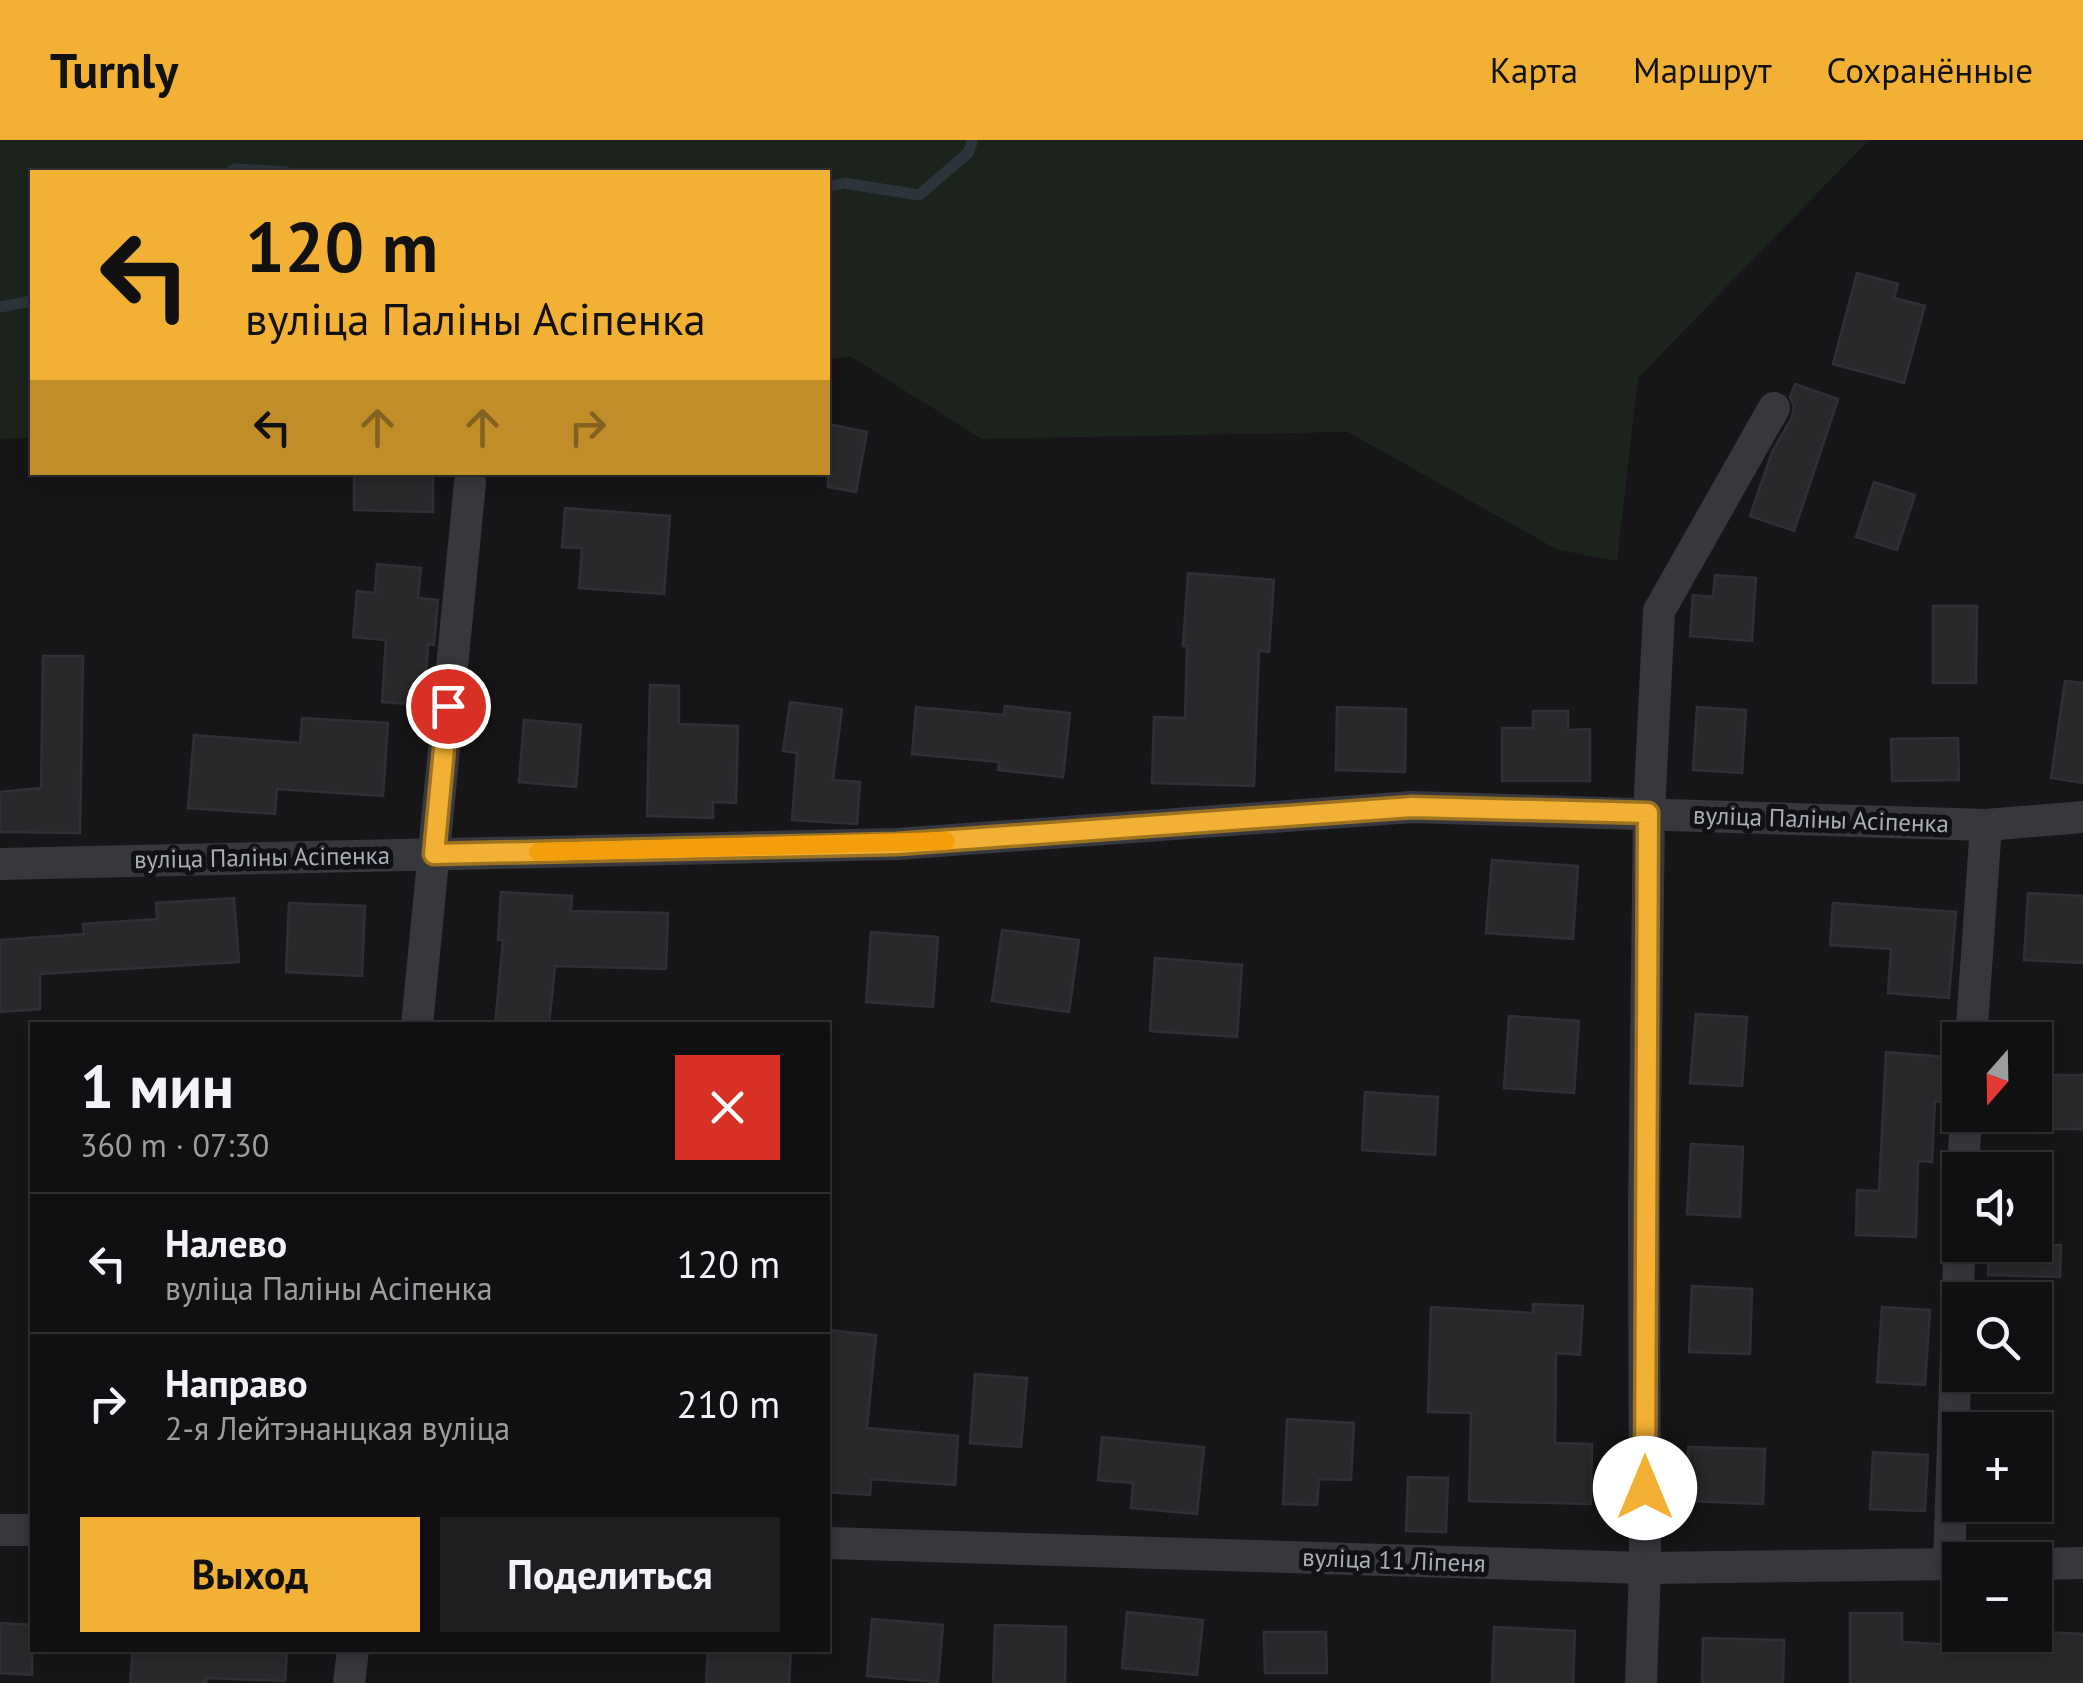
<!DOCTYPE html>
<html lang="ru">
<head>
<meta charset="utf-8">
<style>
	:root { --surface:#101012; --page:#1e1e20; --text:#f1f3f6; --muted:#9c9d9f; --line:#303032; --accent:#f2b134 }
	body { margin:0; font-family:"PT Sans",sans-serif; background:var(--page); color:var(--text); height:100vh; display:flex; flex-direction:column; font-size:38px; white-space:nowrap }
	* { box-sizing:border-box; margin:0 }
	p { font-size:32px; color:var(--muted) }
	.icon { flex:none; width:55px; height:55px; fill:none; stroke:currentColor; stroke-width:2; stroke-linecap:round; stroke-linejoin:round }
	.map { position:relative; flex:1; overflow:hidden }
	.side { position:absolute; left:30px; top:882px; width:800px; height:630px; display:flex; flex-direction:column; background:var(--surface); border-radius:0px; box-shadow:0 5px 15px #0003,0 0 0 2px var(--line) }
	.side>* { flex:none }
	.top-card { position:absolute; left:30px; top:30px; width:800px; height:305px; border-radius:0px; box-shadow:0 5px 15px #0003,0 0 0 2px var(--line); background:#f2b134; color:#111; overflow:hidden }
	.needle { width:65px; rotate:200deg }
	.controls { position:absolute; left:1942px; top:882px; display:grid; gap:20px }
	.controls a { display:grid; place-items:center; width:110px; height:110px; border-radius:0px; background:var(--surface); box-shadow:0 5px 15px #0003,0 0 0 2px var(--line); font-size:50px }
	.pin { position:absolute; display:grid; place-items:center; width:85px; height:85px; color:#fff; margin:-42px; border:5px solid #fff; border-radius:50%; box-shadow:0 2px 10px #0007 }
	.me { position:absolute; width:110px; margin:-55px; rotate:0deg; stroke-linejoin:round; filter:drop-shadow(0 0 8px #0008) }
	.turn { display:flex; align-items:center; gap:35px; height:210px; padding:0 50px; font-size:45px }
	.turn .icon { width:130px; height:130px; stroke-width:2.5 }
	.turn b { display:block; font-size:70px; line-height:85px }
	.lanes { display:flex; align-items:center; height:95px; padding:0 50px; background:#0003; justify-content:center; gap:50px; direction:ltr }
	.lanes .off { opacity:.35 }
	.round { display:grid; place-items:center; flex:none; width:105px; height:105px; border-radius:0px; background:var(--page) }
	.headline { display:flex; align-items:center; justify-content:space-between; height:170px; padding:0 50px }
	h1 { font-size:60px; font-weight:700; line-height:75px }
	.cta { display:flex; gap:20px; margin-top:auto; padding:20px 50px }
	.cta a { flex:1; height:115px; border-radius:0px; background:var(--accent); color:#111; font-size:40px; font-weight:700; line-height:115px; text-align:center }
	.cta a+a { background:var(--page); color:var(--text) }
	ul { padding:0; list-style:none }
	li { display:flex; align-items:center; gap:30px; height:140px; padding:0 50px; border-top:2px solid var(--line) }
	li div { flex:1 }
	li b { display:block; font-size:38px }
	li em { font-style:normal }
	header { display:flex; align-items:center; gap:60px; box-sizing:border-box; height:140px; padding:0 50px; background:var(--accent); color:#111 }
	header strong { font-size:48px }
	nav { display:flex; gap:55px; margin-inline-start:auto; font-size:35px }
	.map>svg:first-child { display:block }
</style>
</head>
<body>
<header>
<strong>Turnly</strong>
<nav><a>Карта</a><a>Маршрут</a><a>Сохранённые</a></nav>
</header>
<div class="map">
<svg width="2083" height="1543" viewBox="0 0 2083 1543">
	<rect width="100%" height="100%" fill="#161618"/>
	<polygon fill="#1c231d" points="0,0 1869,0 1638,238 1617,421 1558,410 1348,292 982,299 850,216 828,220 828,32 32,32 32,298 0,299"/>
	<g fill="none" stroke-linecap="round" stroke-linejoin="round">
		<g stroke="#2c353c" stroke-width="11">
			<polyline points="230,32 235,29 286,32"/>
			<polyline points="828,47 844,43 919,55 968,13 972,2"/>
			<polyline points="0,167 32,161"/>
		</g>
	</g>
	<g fill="#29292c" stroke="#303034" stroke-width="2.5">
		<polygon points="1857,133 1898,144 1894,158 1925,166 1904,243 1833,224"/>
		<polygon points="1795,244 1838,259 1794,391 1750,376 1772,312 1792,277 1794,267 1790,257"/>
		<polygon points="828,284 867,292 856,352 828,347"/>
		<polygon points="354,332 433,332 433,372 354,370"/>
		<polygon points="1874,342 1915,355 1897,410 1856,397"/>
		<polygon points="565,368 670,376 664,454 579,448 582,408 562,407"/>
		<polygon points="377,424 421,428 418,458 438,460 434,505 428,504 424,565 382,562 386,500 353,497 357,451 375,453"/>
		<polygon points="1188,433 1274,440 1269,512 1259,511 1254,646 1152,643 1154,577 1185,578 1187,506 1183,506"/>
		<polygon points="1715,435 1756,438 1752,501 1690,496 1693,455 1713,457"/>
		<polygon points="1933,466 1977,466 1976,543 1933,543"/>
		<polygon points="43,516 83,516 80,693 0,692 0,652 41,648"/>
		<polygon points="2065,541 2083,543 2083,643 2051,638"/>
		<polygon points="650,545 679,546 679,584 738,586 736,663 713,662 713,678 647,676"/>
		<polygon points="790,562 842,569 833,640 860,642 857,684 792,680 797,613 783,611"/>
		<polygon points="1005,566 1070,573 1063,637 998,630 999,622 912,614 916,567 1004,575"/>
		<polygon points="1337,567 1406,569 1405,632 1336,630"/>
		<polygon points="1697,567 1746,570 1742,633 1693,630"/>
		<polygon points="1533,571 1568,571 1568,590 1590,589 1590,641 1502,641 1502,588 1533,588"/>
		<polygon points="302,578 388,583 383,656 277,649 275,674 188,668 194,595 300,603"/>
		<polygon points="524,580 581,585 576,647 519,642"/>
		<polygon points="1958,598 1959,640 1892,641 1891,599"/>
		<polygon points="1492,720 1578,726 1573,799 1486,793"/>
		<polygon points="501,752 572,756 571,771 668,773 666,829 555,826 549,885 495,885 503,800 498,800"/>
		<polygon points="2028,753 2083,756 2083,823 2024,820"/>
		<polygon points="234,758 239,822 40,834 40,869 0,872 0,800 84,794 83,784 157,779 156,763"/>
		<polygon points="289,763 365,766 362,836 286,832"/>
		<polygon points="1833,763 1956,772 1949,858 1888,853 1891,809 1830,805"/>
		<polygon points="1002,790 1079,800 1069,872 992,861"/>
		<polygon points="871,792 938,797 933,867 866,862"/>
		<polygon points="1155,818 1242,825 1237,897 1150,891"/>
		<polygon points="1696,874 1747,877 1742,946 1690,943"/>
		<polygon points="1509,876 1579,881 1574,953 1504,948"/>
		<polygon points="1886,912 1944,917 1940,962 1935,961 1932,1022 1918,1021 1916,1097 1856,1095 1857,1050 1879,1051"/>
		<rect x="2035" y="935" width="48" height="54"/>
		<polygon points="1365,952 1438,957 1435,1015 1362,1010"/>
		<polygon points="1691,1004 1743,1007 1740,1077 1687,1074"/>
		<polygon points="1989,1105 2061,1105 2060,1137 1988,1135"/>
		<polygon points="1692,1146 1752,1149 1750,1214 1689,1212"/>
		<polygon points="1533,1164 1583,1166 1580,1215 1556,1213 1555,1303 1592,1304 1591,1364 1469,1361 1471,1273 1428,1272 1431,1167 1533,1173"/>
		<polygon points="1882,1167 1930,1170 1925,1245 1877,1242"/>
		<polygon points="828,1190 876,1195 867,1288 958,1296 955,1345 871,1339 870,1355 828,1352"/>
		<polygon points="975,1234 1027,1238 1021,1307 970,1303"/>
		<polygon points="1287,1279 1354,1283 1351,1340 1319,1339 1317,1365 1283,1364"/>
		<polygon points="1102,1297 1204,1307 1197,1374 1131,1368 1133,1343 1098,1340"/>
		<polygon points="1688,1307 1765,1309 1763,1364 1686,1361"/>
		<polygon points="1873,1312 1928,1315 1925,1371 1870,1369"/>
		<polygon points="1408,1337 1448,1338 1446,1392 1406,1391"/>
		<polygon points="1127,1472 1203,1480 1197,1535 1122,1528"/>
		<polygon points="1850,1473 1902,1473 1902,1502 2044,1510 2044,1492 2083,1494 2083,1543 1850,1543"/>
		<polygon points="872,1479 943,1485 938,1542 867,1536"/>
		<polygon points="0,1483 32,1485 32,1535 0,1533"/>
		<polygon points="995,1485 1066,1487 1065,1543 993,1543"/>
		<polygon points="1494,1487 1575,1491 1573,1543 1492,1543"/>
		<polygon points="1264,1492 1326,1492 1327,1533 1265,1533"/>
		<polygon points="1703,1498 1784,1500 1783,1543 1702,1543"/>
		<polygon points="133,1510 287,1510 285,1541 207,1538 206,1543 130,1543"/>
		<polygon points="708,1510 791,1510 789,1543 706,1543"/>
	</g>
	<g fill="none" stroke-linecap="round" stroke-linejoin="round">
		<g stroke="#37383d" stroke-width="32">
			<polyline points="0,724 897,704 1412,667 1986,685 2083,677"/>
			<polyline points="417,885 470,343"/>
			<polyline points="1971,900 1986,685"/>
			<polyline points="1963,1030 1966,975"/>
			<polyline points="0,1390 32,1390"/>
			<polyline points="828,1403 1645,1428 1960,1424"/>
			<polyline points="1949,1424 1960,1091"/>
			<polyline points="2035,1424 2083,1423"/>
			<polyline points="349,1543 353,1510"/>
			<polyline points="1641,1543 1645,1428 1644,1070 1649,673 1659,471 1774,268"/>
		</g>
	</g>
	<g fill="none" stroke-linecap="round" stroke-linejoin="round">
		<g stroke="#9d7322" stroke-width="25">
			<polyline id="route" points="448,566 434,714 897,704 1412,667 1648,673 1645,1348"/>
		</g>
		<use href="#route" stroke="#f2b134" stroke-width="18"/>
		<polyline stroke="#f59e0b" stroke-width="18" points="538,712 946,701"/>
	</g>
	<g text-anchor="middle" stroke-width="10" stroke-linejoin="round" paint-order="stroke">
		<g font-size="25" fill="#a8adb8" stroke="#111113">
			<text transform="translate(1821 679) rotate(2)" y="9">вуліца Паліны Асіпенка</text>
			<text transform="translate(262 717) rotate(-1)" y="9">вуліца Паліны Асіпенка</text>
			<text transform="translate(1394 1420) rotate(2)" y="9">вуліца 11 Ліпеня</text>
		</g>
	</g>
</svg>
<div class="controls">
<a><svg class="needle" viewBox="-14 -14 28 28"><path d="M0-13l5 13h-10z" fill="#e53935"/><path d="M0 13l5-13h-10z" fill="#9c9d9f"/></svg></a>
<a><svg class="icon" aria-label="sound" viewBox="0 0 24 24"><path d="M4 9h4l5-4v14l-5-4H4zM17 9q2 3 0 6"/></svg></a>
<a><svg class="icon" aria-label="search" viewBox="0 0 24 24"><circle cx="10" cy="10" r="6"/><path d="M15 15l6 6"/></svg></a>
<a>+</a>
<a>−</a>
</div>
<div class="pin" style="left:448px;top:566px;background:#d93025"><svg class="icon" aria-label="arrive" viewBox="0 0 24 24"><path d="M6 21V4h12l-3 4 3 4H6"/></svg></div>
<svg class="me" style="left:1645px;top:1348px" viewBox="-20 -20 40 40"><circle r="19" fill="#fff"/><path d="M0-13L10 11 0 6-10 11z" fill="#f2b134"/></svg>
<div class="top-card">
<div class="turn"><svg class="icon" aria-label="left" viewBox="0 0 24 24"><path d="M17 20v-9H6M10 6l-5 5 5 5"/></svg><div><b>120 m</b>вуліца Паліны Асіпенка</div></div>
<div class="lanes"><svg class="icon" aria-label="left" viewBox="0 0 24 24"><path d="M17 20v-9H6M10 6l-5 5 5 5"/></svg><svg class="icon off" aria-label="ahead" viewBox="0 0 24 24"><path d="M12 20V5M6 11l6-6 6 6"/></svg><svg class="icon off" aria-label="ahead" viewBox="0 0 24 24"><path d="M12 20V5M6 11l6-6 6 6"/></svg><svg class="icon off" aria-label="right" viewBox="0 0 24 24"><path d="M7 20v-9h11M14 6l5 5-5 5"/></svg></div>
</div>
<section class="side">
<div class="headline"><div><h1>1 мин</h1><p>360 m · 07:30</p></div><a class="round" style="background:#d93025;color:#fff"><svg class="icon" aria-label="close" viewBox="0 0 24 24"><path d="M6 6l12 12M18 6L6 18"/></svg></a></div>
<ul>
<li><svg class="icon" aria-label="left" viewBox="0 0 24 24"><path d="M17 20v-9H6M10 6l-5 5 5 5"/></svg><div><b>Налево</b><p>вуліца Паліны Асіпенка</p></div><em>120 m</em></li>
<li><svg class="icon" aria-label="right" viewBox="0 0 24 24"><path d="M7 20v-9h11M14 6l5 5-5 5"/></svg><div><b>Направо</b><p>2-я Лейтэнанцкая вуліца</p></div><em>210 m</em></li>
</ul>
<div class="cta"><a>Выход</a><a>Поделиться</a></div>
</section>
</div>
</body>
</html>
